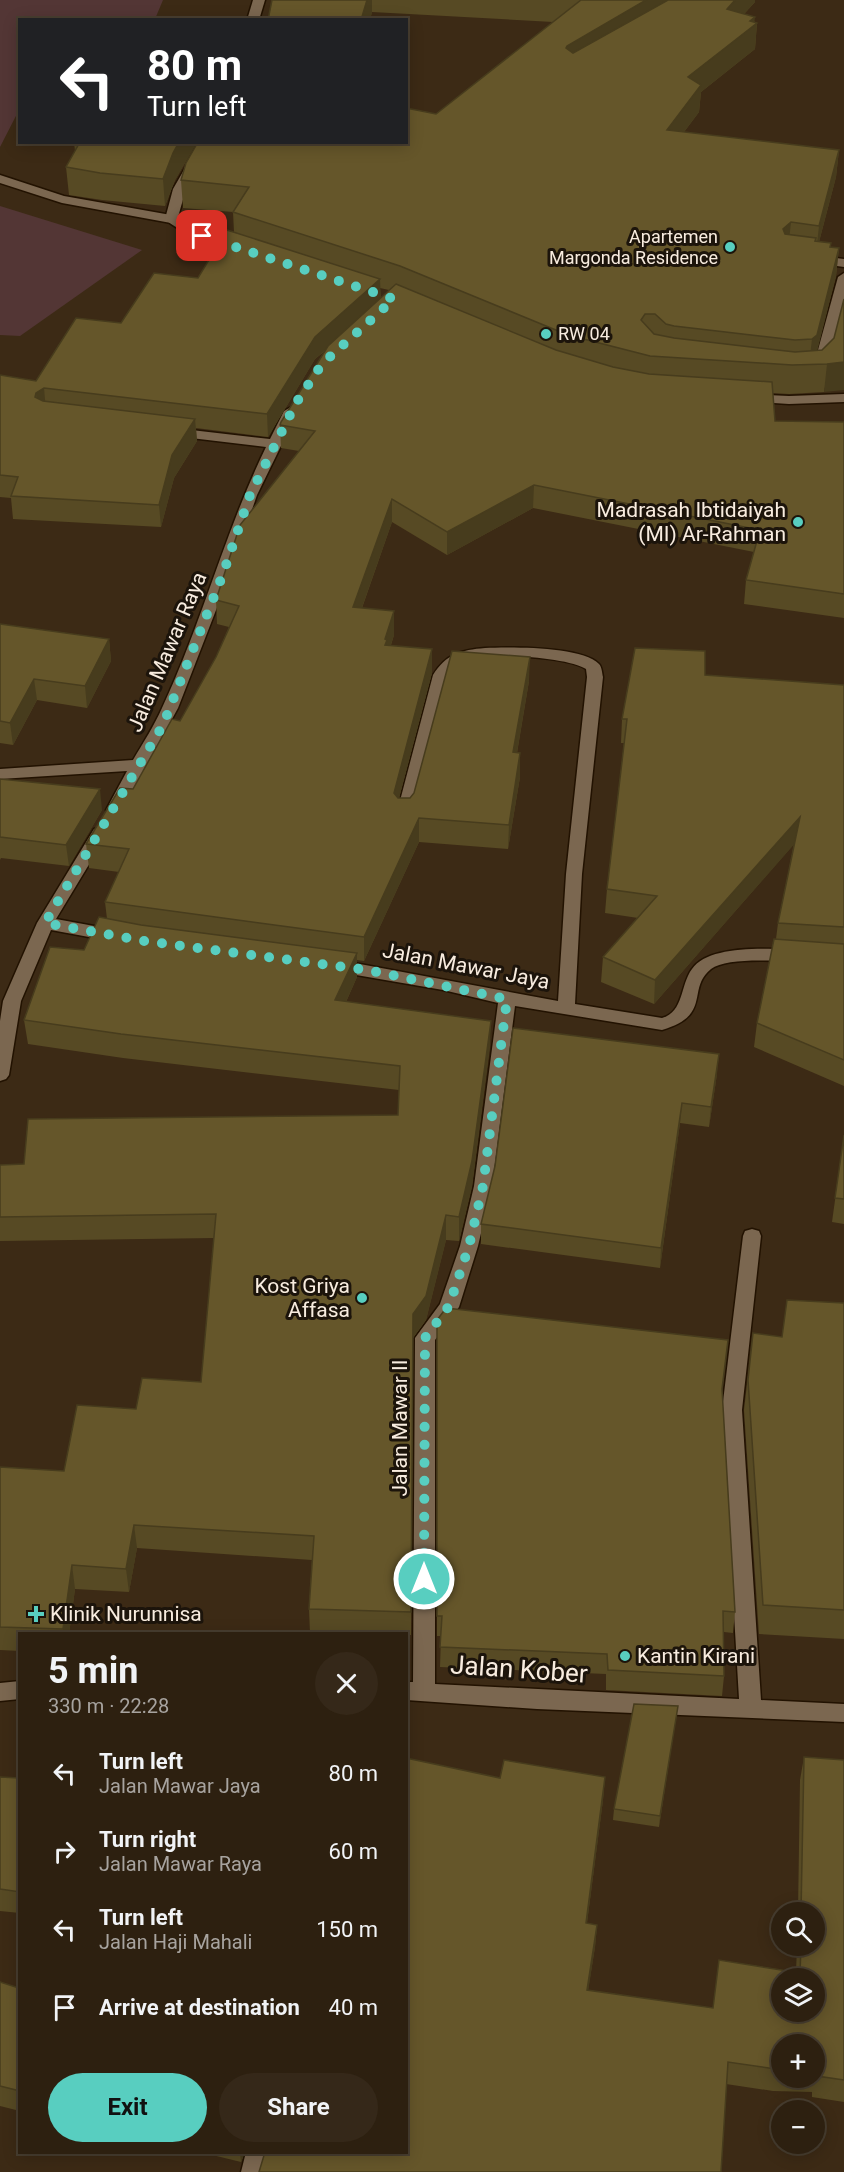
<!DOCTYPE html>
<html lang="en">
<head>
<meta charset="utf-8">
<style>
	:root { --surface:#2d2010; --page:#352819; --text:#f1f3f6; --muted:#a7a39f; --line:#483e30; --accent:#58cec0 }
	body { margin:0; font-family:Roboto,sans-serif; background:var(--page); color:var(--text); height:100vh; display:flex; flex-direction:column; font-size:22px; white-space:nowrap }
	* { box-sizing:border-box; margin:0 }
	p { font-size:20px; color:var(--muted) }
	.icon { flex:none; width:33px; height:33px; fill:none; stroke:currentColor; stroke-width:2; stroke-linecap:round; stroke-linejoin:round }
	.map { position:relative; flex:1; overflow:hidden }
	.drawer { position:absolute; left:18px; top:1632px; width:390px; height:522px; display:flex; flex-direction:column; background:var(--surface); border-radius:0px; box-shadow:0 3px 15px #0003,0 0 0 2px var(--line) }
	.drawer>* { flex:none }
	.banner { position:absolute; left:18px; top:18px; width:390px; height:126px; border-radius:0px; box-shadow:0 3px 15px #0003,0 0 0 2px var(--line); background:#202124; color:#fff; overflow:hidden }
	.buttons { position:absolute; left:771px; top:1902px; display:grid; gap:12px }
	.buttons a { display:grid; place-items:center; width:54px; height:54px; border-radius:50%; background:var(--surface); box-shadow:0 3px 15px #0003,0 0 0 2px var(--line); font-size:30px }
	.pin { position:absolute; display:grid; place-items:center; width:51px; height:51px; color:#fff; margin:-26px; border-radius:12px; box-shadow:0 3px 9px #0006 }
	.me { position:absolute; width:66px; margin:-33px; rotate:0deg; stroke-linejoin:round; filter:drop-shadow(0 0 4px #0008) }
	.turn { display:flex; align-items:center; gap:21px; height:126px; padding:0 30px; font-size:27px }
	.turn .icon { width:78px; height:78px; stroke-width:2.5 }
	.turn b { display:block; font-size:42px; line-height:51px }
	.round { display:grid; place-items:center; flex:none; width:63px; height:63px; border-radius:32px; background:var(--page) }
	.head { display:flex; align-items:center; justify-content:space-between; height:102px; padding:0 30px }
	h1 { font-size:36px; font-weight:700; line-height:45px }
	.cta { display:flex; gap:12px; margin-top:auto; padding:12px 30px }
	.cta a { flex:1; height:69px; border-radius:36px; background:var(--accent); color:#111; font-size:24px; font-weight:700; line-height:69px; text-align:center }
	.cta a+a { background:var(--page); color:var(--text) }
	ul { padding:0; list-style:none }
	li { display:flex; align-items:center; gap:18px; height:78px; padding:0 30px }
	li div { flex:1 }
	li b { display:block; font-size:22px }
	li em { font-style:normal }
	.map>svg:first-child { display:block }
</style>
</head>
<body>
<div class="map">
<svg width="844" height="2172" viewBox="0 0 844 2172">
	<rect width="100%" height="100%" fill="#3c2a15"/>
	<g fill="#533635">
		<polygon points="0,0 163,0 155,19 20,20 19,110 0,147"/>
		<polygon points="0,206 142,250 20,336 0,335"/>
	</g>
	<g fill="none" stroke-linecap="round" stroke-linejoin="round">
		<g stroke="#221201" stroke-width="3">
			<g id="service">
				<polygon points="0,175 64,196 171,215 177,219 171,223 62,203 0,183"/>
				<polygon points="813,255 844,259 844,267 808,262 807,259 808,256"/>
				<polygon points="844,273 844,302 827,368 825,371 815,371 813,368 838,277"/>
			</g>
		</g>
		<g stroke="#221201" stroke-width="3">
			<g id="minor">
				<polygon points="253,0 265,0 259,20 247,20"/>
				<path d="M200,142h12l-26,47 -8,28 29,16 40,13 1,3 -1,3c-17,3 -70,-21 -82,-33l8,-30z"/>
				<polygon points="749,394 789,396 844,394 844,402 789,404 744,401 742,398 744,395"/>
				<path d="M291,407l7,4 -41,84 -27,79 -52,134 -30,55 1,2 -29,49h-12l-2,-4 21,-39 -127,8v-10l133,-9c10,-17 21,-34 29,-52 40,-85 63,-177 104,-261l-92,-11 -7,-4 7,-4 96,11 14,-28z"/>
				<path d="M485,648c24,-1 97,-2 114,16 3,3 3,9 4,13l-21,197 -7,130 87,14c22,-6 18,-33 30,-49 22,-32 117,-17 152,-15v12c-28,-2 -112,-13 -133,3 -25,20 2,46 -49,61l-147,-24 -23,180 -14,60 -19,61 -24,33v344l304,15 -17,-289 21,-174 2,-5 7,-2 7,2 2,5 -19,174 19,290 83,4v18l-307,-13 -131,-9v-18h7l2,-344 25,-34 20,-58 14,-60 24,-183 -55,-13 -110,-19 -6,-2 -3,-4 3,-4 6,-2 225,42 8,-127 21,-197 -1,-8c-17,-12 -100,-17 -120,-10 -8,3 -13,9 -17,16l-37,141 -2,4h-12l-2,-4 37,-141c13,-21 28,-25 52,-27z"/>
				<polygon points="100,828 106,829 108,833 56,919 116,930 122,932 125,936 122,940 116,942 51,930 21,1001 9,1075 6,1079 0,1081 0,1021 3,1001 37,923 94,829"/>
				<polygon points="20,1681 20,1699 0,1701 0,1683"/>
				<polygon points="246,2152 270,2152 265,2172 241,2172"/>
			</g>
		</g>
		<use href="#service" fill="#7b6750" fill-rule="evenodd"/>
		<use href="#minor" fill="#7b6750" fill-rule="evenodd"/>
	</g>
	<g fill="#574a24" fill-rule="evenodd">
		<path d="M272,0h483v2l-11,12 11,8 2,1 -2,26 -54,43 -2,20 -15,20 155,18 -3,27 -17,65 12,5 8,1 -3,28 -19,74h5l12,-12 -10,54 -35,2 -16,-1 2,28 69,1v196l-100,-14 2,-24 8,-28 -221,-44 -86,47 -55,-33 -30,86 32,27 -3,10 41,28 -33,125h11l119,-117 -12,72 3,24 -12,72 -89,-7 -55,119 -7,-1v17l-11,25 144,43 -18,141 -13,55 -13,-1 -20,80 -13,18 -2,297h-5v-1l-96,-1 -1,-24 3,-49 -175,-12 -8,44 -54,-3 -6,45h-49v17l-20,-1v-183l64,4 72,-62 65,-27 13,-144 -214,3v-76l24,-1 374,-49 1,-25 -276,-32 -95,-14 -4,-24 60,-70 23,-31 -2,-17 14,-30 -30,-4 -3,-24 47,-55 47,-68 36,-64 13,-30 -12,-3 -1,-24 83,-149 -18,-3 -1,-23 45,-74 -10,8 -47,78 -72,-9 1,13 -23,37 -13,49 -148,-8 -2,-21 -11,-1v-122l36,6 85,-58 77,-45 36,-46 -1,-20 -50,-4 -2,-28 255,-66 117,-92 -181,-10 -2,8h-102zM380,288l9,2 -8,8z"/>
		<polygon points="74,142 197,142 175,180 165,206 102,200 69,195 66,167 75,151"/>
		<polygon points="0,624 109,639 111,661 87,708 37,700 13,745 0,743"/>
		<polygon points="705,675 844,685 844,1086 754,1047 757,1023 776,939 778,923 794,844 654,1004 601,982 603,957 638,918 605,913 607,889 624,743 621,743 622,719"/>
		<polygon points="0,779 102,810 69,866 1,858 0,860"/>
		<polygon points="717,1074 709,1127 680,1123 660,1268 481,1244 481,1224"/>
		<polygon points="844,1135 844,1224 832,1222"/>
		<polygon points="844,1303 844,1639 759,1634 744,1410 753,1333 782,1337"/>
		<polygon points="437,1320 722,1390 735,1612 733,1633 724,1632 724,1676 722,1696 606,1690 606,1674 440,1667 441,1636 437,1636"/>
		<polygon points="676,1717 659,1827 613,1820 614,1809"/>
		<path d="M804,1757l40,3v342l-32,-5v-5l-39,-1 -47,-7 -461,68 235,-374 105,-1 -2,23 -16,123 10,2 -2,22 -7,43 125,18 6,-48 77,12 1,-26h17v-34h-16l2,-132zM782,2044h32v34h-32z"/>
		<polygon points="0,1777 20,1778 20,1913 0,1911"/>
		<polygon points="0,1982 19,1988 20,1985 20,2111 0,2106"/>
		<polygon points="200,2152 245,2152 241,2162"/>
	</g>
	<g fill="#473c1d">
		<polygon points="367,0 372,0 372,12 370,20 361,20"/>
		<polygon points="646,0 690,0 566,72 566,48 567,46"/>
		<polygon points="735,0 755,0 755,2 725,35 727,9"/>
		<polygon points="755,17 754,25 757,23 755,49 701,92 699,112 665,157 667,130 688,77"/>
		<polygon points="179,142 197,142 175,180 165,206 163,179 173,153"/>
		<polygon points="839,150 836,177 816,253 819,226"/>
		<polygon points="791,222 788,250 783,229"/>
		<polygon points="839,248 836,276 814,364 809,365 812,339"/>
		<polygon points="380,279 381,301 315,359 268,437 267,414 315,337"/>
		<polygon points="844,362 844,390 824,392 827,364"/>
		<polygon points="44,388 46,411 38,415 36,393"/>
		<polygon points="195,419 197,441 174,478 161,527 159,505 172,455"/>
		<polygon points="534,485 533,508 447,555 447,532"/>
		<polygon points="392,499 392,522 354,630 353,607"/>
		<polygon points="394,611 394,635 387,656 385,639"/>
		<polygon points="109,639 111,661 87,708 85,686"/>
		<polygon points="432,649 432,673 394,817 394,793"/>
		<polygon points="530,657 529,681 513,776 513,752"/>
		<polygon points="34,679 37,700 13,745 10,723"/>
		<polygon points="520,753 520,777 508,849 509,825"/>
		<polygon points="100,789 102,810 69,866 66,845"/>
		<polygon points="800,817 797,841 654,1004 655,980"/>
		<polygon points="419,818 419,842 364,961 364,937"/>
		<polygon points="357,953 357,977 336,1024 335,1000"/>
		<polygon points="491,1021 490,1045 472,1186 459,1241 459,1217"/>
		<polygon points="719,1054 717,1074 709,1127 711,1107"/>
		<polygon points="682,1103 680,1123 660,1268 661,1248"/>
		<polygon points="446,1215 446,1240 426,1320 413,1338 411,1635 413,1314"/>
		<polygon points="134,1525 137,1548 129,1592 126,1569"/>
		<polygon points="72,1565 75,1589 69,1634 64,1634 63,1629"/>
		<polygon points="678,1706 676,1717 659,1827 660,1816"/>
		<polygon points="605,1777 603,1800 584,1945 586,1923"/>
		<polygon points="597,1925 595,1947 585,2012 587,1990"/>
		<polygon points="240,2152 245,2152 241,2162"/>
	</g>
	<g fill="#65562a" stroke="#473c1d" stroke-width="1.5" fill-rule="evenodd">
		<polygon points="272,0 367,0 361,20 268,20"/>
		<polygon points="581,0 646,0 567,46 566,48 573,53 668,0 735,0 727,9 755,17 750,21 757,23 688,77 701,85 667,130 839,150 819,226 791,222 783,229 785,234 816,238 815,241 831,243 830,247 839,248 817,335 812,339 795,340 674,326 666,324 655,314 645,314 641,320 654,334 674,338 795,352 822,350 834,338 844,299 844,362 827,364 792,365 650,356 568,335 400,266 233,212 249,187 181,180 186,163 198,142 406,142 406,108 436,114"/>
		<polygon points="80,142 179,142 173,153 163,179 100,173 66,167"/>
		<polygon points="227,230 380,279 315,337 267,414 44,388 36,393 35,397 43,401 195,419 172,455 159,505 11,496 18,477 0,475 0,375 36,381 76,318 121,323 154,273 198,278"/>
		<polygon points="396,284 556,350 613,367 649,374 772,382 775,421 844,422 844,594 746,580 760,530 534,485 447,532 392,499 353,607 394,611 385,639 387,640 385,645 432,649 394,793 398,798 410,798 414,793 452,651 530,657 513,752 520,753 509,825 419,818 364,937 105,902 129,849 86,844 120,788 133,789 172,719 180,721 216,657 239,606 216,600 240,525 315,431 280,425 281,422 328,346"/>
		<polygon points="0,624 109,639 85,686 34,679 10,723 0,721"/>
		<polygon points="635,648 705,651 705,675 844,685 844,927 778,923 800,817 655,980 603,957 657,896 607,889 627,719 622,719"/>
		<polygon points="0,779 100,789 66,845 0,837"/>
		<polygon points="99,917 141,925 357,953 335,1000 491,1021 472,1161 459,1217 446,1215 426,1296 413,1314 411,1612 309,1609 314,1536 134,1525 126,1569 72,1565 63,1629 0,1627 0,1467 64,1471 77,1405 136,1409 142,1378 201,1382 216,1214 0,1217 0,1165 24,1164 28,1119 398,1115 400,1066 121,1034 24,1020 50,947 84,950"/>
		<polygon points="774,939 844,944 844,1060 757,1023"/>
		<polygon points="513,1028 719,1054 711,1107 682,1103 661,1248 481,1224 495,1166"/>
		<polygon points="844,1135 844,1199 835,1198"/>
		<polygon points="787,1300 844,1303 844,1610 763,1605 748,1380 753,1333 782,1337"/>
		<polygon points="446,1308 728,1340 722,1389 735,1612 723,1611 724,1676 608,1670 607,1654 440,1647 442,1616 437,1616 437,1320"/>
		<polygon points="634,1704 678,1706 660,1816 614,1809"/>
		<path d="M804,1757l40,3v320l-27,-4 -1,-5h-2v-27h-32v26l-54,-8 -7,110h-462l6,-20h141v-394l94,20 4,-18 101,17 -19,146 11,2 -10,65 126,18 6,-48 81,13 1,-27h13v-34h-13zM782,1978h32v34h-32z"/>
		<polygon points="0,1777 20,1778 20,1892 0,1889"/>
		<polygon points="0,1982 19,1988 20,1985 20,2091 0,2086"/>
	</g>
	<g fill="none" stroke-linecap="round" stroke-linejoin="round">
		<polyline stroke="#58cec0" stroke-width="10" stroke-dasharray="0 18" points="202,236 394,299 322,364 296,403 250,495 223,574 163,725 45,923 144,941 367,970 507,999 483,1186 469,1246 449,1306 425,1338 424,1579"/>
	</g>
	<g fill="#58cec0" stroke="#1c140b" stroke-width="2">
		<circle cx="730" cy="247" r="6"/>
		<circle cx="546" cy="334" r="6"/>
		<circle cx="798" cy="522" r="6"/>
		<circle cx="362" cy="1298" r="6"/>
		<path d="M33 1605h6v6h6v6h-6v6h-6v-6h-6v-6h6z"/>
		<circle cx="625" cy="1656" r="6"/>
	</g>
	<g text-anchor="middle" stroke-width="6" stroke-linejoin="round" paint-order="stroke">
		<g font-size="18" fill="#f8ecdf" stroke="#1c140b" text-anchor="end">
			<text x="718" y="243">Apartemen<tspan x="718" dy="21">Margonda Residence</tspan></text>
			<text x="558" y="340" text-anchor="start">RW 04</text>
		</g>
		<g font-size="21" fill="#f8ecdf" stroke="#1c140b" text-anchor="end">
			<text x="786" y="517">Madrasah Ibtidaiyah<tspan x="786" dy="24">(MI) Ar-Rahman</tspan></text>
			<text x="350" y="1293">Kost Griya<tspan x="350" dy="24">Affasa</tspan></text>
			<text x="50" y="1621" text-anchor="start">Klinik Nurunnisa</text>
			<text x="637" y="1663" text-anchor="start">Kantin Kirani</text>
		</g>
		<g font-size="21" fill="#f8ecdf" stroke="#1c140b">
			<text transform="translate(167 652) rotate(-67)" y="7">Jalan Mawar Raya</text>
			<text transform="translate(466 966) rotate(11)" y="7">Jalan Mawar Jaya</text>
			<text transform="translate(400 1428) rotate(-90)" y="7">Jalan Mawar II</text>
		</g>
		<g font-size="26" fill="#f8ecdf" stroke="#1c140b">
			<text transform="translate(519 1669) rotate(4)" y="9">Jalan Kober</text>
		</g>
	</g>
</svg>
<div class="buttons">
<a><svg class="icon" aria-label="search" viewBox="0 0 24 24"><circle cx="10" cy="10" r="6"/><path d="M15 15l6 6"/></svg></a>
<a><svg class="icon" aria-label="layers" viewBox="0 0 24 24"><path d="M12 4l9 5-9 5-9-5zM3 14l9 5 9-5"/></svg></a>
<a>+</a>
<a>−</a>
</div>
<div class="pin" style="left:202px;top:236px;background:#d93025"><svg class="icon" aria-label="arrive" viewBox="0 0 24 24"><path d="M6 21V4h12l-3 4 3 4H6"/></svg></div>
<svg class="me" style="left:424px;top:1579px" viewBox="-20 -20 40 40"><circle r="17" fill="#58cec0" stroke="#fff" stroke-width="3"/><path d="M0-11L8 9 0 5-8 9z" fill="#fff"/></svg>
<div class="banner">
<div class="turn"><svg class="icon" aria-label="left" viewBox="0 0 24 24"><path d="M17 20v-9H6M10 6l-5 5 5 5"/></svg><div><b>80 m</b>Turn left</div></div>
</div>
<section class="drawer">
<div class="head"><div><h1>5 min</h1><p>330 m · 22:28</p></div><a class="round"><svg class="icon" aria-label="close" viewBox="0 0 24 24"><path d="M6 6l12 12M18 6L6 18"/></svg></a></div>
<ul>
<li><svg class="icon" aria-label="left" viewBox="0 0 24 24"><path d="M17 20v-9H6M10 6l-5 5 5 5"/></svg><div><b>Turn left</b><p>Jalan Mawar Jaya</p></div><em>80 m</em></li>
<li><svg class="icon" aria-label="right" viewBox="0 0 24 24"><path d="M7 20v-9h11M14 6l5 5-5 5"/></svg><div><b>Turn right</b><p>Jalan Mawar Raya</p></div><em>60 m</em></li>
<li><svg class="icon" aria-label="left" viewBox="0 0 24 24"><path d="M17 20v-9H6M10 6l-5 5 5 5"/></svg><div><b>Turn left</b><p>Jalan Haji Mahali</p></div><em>150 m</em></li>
<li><svg class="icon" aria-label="arrive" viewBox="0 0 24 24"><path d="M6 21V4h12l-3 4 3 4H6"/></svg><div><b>Arrive at destination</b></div><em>40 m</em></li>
</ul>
<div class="cta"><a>Exit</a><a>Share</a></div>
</section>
</div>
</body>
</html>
